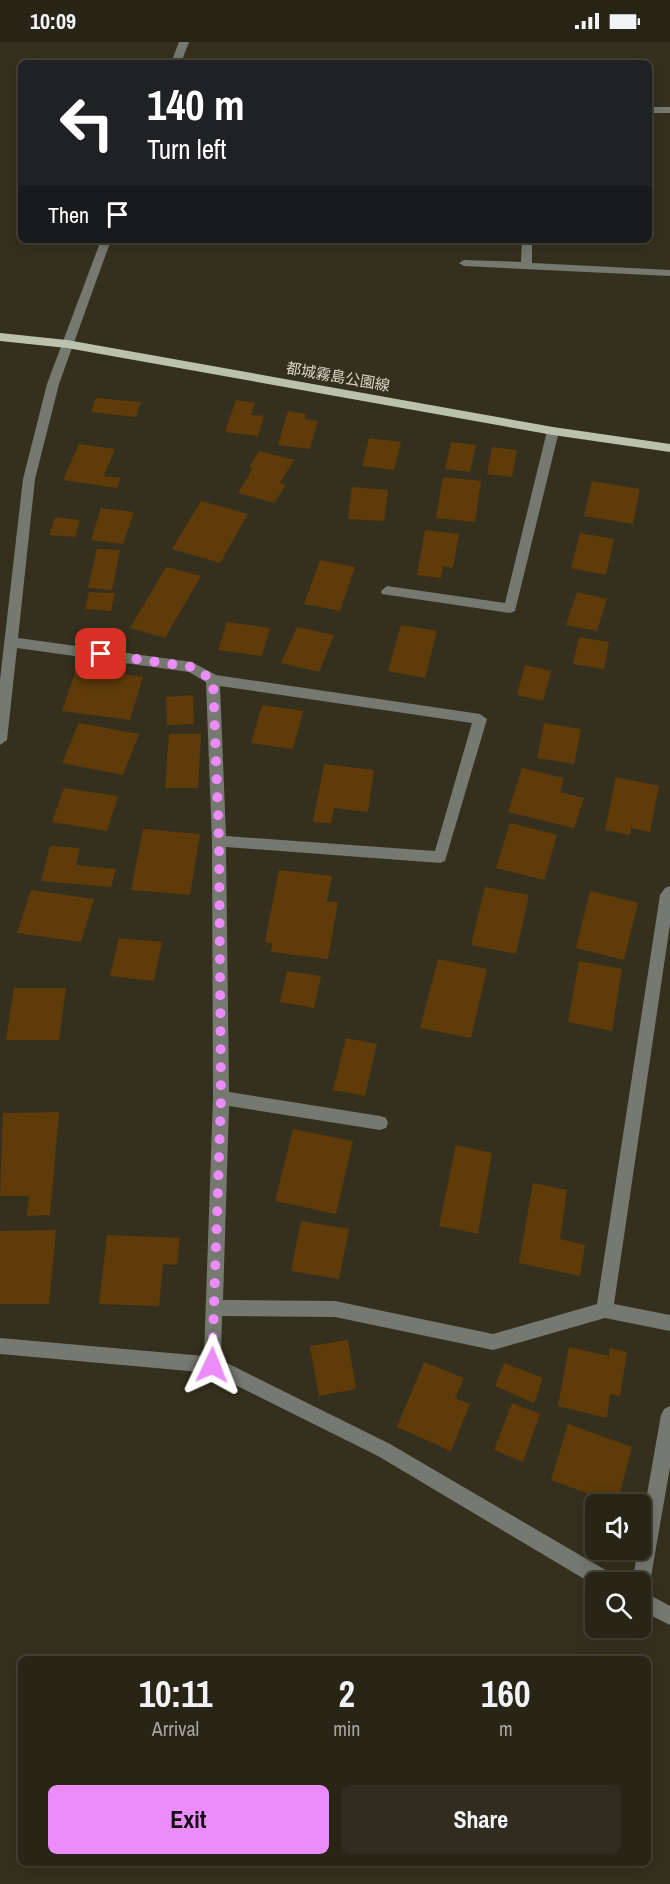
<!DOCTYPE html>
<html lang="en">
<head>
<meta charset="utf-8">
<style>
	:root { --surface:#282416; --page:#302c1f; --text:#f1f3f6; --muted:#a5a4a1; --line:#444135; --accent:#ec8cfb }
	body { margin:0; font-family:"Archivo Narrow","Noto Sans JP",sans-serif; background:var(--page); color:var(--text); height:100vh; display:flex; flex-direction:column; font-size:22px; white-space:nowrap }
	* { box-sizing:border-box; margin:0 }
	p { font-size:20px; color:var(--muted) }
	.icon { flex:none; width:33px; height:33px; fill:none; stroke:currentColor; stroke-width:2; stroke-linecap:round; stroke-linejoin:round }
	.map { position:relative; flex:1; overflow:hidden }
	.details { position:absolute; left:18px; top:1614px; width:633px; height:210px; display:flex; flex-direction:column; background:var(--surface); border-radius:9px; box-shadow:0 3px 15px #0003,0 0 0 2px var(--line) }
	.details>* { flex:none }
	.hud { position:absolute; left:18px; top:18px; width:634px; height:183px; border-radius:9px; box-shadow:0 3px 15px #0003,0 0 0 2px var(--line); background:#202124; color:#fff; overflow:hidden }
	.fabs { position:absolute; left:585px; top:1452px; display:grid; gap:12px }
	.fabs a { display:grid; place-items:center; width:66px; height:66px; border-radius:9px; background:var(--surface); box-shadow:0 3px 15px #0003,0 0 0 2px var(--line); font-size:30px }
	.pin { position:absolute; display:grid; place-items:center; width:51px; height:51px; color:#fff; margin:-26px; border-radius:12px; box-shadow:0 3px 9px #0006 }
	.me { position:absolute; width:66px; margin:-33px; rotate:2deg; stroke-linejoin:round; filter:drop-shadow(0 0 4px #0008) }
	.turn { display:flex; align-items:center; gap:21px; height:126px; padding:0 30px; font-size:27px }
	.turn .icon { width:78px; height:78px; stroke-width:2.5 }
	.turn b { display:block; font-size:42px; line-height:51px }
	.then { display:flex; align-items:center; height:57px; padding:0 30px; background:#0003; gap:12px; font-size:22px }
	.eta { display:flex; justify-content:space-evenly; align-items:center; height:102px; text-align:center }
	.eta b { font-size:36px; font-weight:700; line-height:42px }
	.button { display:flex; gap:12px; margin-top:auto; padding:12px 30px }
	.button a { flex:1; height:69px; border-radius:9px; background:var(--accent); color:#111; font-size:24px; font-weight:700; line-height:69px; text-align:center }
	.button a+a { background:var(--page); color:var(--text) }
	.status { display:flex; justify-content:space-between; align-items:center; height:42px; padding:0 30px; background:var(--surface); direction:ltr }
	.status svg { height:16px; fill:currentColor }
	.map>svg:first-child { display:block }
</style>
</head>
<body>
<div class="status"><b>10:09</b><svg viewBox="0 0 49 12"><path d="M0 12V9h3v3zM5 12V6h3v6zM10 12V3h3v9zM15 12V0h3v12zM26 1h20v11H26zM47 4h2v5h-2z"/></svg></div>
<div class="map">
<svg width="670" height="1842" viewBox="0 0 670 1842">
	<rect width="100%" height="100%" fill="#35301e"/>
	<g fill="#5e3b09">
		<polygon points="96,356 141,360 136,375 91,370"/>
		<polygon points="236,358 255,361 251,373 264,374 258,394 225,390"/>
		<polygon points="288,369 306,372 305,377 318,379 310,407 278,403"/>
		<polygon points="369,396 401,400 394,428 362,424"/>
		<polygon points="451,400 476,403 470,430 445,427"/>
		<polygon points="79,402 115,407 104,434 121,436 117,446 63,438"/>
		<polygon points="492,405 517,408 512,435 487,432"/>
		<polygon points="259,409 294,418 280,441 286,443 274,461 238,451 253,426 249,425"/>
		<polygon points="443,435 481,439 475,480 436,476"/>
		<polygon points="592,439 640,447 633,482 584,474"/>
		<polygon points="352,445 388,448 384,479 348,477"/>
		<polygon points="201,459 248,472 220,521 172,507"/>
		<polygon points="101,466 134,470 123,502 91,498"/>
		<polygon points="55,475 80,478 75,495 49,493"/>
		<polygon points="425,488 459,492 453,526 443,524 441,536 417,533"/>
		<polygon points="580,491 614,497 606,533 571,526"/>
		<polygon points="97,507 120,508 112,548 88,546"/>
		<polygon points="320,518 355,525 340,569 304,562"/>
		<polygon points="166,525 201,534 165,596 130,586"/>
		<polygon points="89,550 115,551 111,569 85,567"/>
		<polygon points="577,550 607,557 597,589 566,583"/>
		<polygon points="227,580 270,586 262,614 218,608"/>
		<polygon points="401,583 437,589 425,636 388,629"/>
		<polygon points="297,585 334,593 319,630 281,621"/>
		<polygon points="579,595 609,600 604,627 573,622"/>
		<polygon points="525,623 551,629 543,659 517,653"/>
		<polygon points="77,626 143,635 130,678 62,669"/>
		<polygon points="193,653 194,682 167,683 166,655"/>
		<polygon points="262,663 303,669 293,707 251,701"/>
		<polygon points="79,681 139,692 123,733 62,721"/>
		<polygon points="544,681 581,687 574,722 537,716"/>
		<polygon points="169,692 201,692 198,746 165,746"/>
		<polygon points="324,722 374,728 368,770 334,766 331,781 313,780"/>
		<polygon points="522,726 564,736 560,750 584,756 574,786 508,770"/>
		<polygon points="616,735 659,744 650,790 631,786 630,793 605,788"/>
		<polygon points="64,746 118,754 107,789 52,780"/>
		<polygon points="510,781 557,793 544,838 496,826"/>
		<polygon points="143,787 200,792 190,853 131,848"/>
		<polygon points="50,804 80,806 76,823 116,827 111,845 41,839"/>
		<polygon points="279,828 332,834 327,860 338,860 328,917 271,910 272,901 265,900"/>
		<polygon points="485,845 529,853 516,912 471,903"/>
		<polygon points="31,848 94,857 81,900 17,891"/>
		<polygon points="590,849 638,861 624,918 576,906"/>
		<polygon points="119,896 162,900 154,939 110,934"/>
		<polygon points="438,917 487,927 471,996 420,986"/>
		<polygon points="579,919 622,927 612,989 568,980"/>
		<polygon points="287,929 321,934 314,966 280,960"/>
		<polygon points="14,946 66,946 59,998 6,998"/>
		<polygon points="346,996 377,1002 365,1054 333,1048"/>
		<polygon points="59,1070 50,1173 27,1174 29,1154 0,1154 3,1071"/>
		<polygon points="293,1087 353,1099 336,1172 275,1159"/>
		<polygon points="456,1103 492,1111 478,1192 439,1184"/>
		<polygon points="533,1141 567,1148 560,1197 585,1203 580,1234 519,1221"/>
		<polygon points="301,1179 349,1187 339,1237 291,1229"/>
		<polygon points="56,1188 49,1262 0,1262 0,1189"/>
		<polygon points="107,1193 180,1196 177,1223 163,1222 159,1264 99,1262"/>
		<polygon points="348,1298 356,1347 319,1354 310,1304"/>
		<polygon points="569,1305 609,1314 610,1306 627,1310 620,1354 610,1352 607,1376 558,1364"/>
		<polygon points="424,1320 464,1336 455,1356 470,1362 451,1409 397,1385"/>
		<polygon points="504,1321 543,1336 534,1361 495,1344"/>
		<polygon points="512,1361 540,1372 523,1420 494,1408"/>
		<polygon points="568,1382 632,1405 617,1462 551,1438"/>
	</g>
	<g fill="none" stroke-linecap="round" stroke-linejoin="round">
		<g fill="#767970" fill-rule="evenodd">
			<polygon points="179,0 189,0 181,21 171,21"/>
			<rect x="650" y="65" width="20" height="6"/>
			<path d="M101,198h10l-52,144 -24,95 -17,159 174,24 24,13 264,39 7,5 -42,142 -5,2 -214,-16 3,245 151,24 6,2 2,5 -2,5 -6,2 -151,-24 -6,194 112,1 158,33 104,-30 63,-409 5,-7 5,-2v38l-56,380 56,11v16l-65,-13 -112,32 -158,-33 -113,-1 -1,44 169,84 224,131 2,7h-20v4l-218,-130 -167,-83 -211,-19v-16l204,18 9,-258 -1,-257 -6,-159 -17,-10 -172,-24 -10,92 -7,5v-65l23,-201 24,-95zM220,644l252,37 -37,128 -209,-15z"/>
			<polygon points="522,198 532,198 532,221 670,228 670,234 464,224 459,221 464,218 521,220"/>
			<polygon points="553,385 559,389 515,569 510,571 382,552 381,549 387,544 505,561 547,389"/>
			<polygon points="670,1364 670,1425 648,1552 670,1564 670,1583 640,1568 640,1540 632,1540 638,1508 640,1508 640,1492 661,1373 664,1367"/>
		</g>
		<polygon fill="#bbc1af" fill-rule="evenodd" points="0,291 67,298 553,385 670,402 670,410 553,393 67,306 0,299"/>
	</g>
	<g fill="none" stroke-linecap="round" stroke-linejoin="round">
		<polyline stroke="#ec8cfb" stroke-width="10" stroke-dasharray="0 18" points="101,612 192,625 213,638 219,799 221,1056 212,1323"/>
	</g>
	<g text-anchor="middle" stroke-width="4.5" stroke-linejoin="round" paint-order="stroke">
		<g font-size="15" fill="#d9d7cc" stroke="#35301e">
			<text transform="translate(338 335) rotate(10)" y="5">都城霧島公園線</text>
		</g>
	</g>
</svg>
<div class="fabs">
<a><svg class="icon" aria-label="sound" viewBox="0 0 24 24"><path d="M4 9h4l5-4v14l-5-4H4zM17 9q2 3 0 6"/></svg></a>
<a><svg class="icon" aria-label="search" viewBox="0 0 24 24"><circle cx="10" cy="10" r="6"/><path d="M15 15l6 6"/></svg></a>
</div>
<div class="pin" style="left:101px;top:612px;background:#d93025"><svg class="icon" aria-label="arrive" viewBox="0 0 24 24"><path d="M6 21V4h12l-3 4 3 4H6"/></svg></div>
<svg class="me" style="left:212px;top:1323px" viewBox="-20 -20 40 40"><path d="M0-17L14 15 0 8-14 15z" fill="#ec8cfb" stroke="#fff" stroke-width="4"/></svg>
<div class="hud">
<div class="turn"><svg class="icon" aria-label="left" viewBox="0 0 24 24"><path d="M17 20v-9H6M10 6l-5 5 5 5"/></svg><div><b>140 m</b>Turn left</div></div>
<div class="then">Then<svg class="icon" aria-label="arrive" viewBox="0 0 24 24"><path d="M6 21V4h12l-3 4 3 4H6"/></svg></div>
</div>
<section class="details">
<div class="eta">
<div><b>10:11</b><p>Arrival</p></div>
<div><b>2</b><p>min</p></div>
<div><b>160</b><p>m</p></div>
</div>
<div class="button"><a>Exit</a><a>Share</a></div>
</section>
</div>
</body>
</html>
